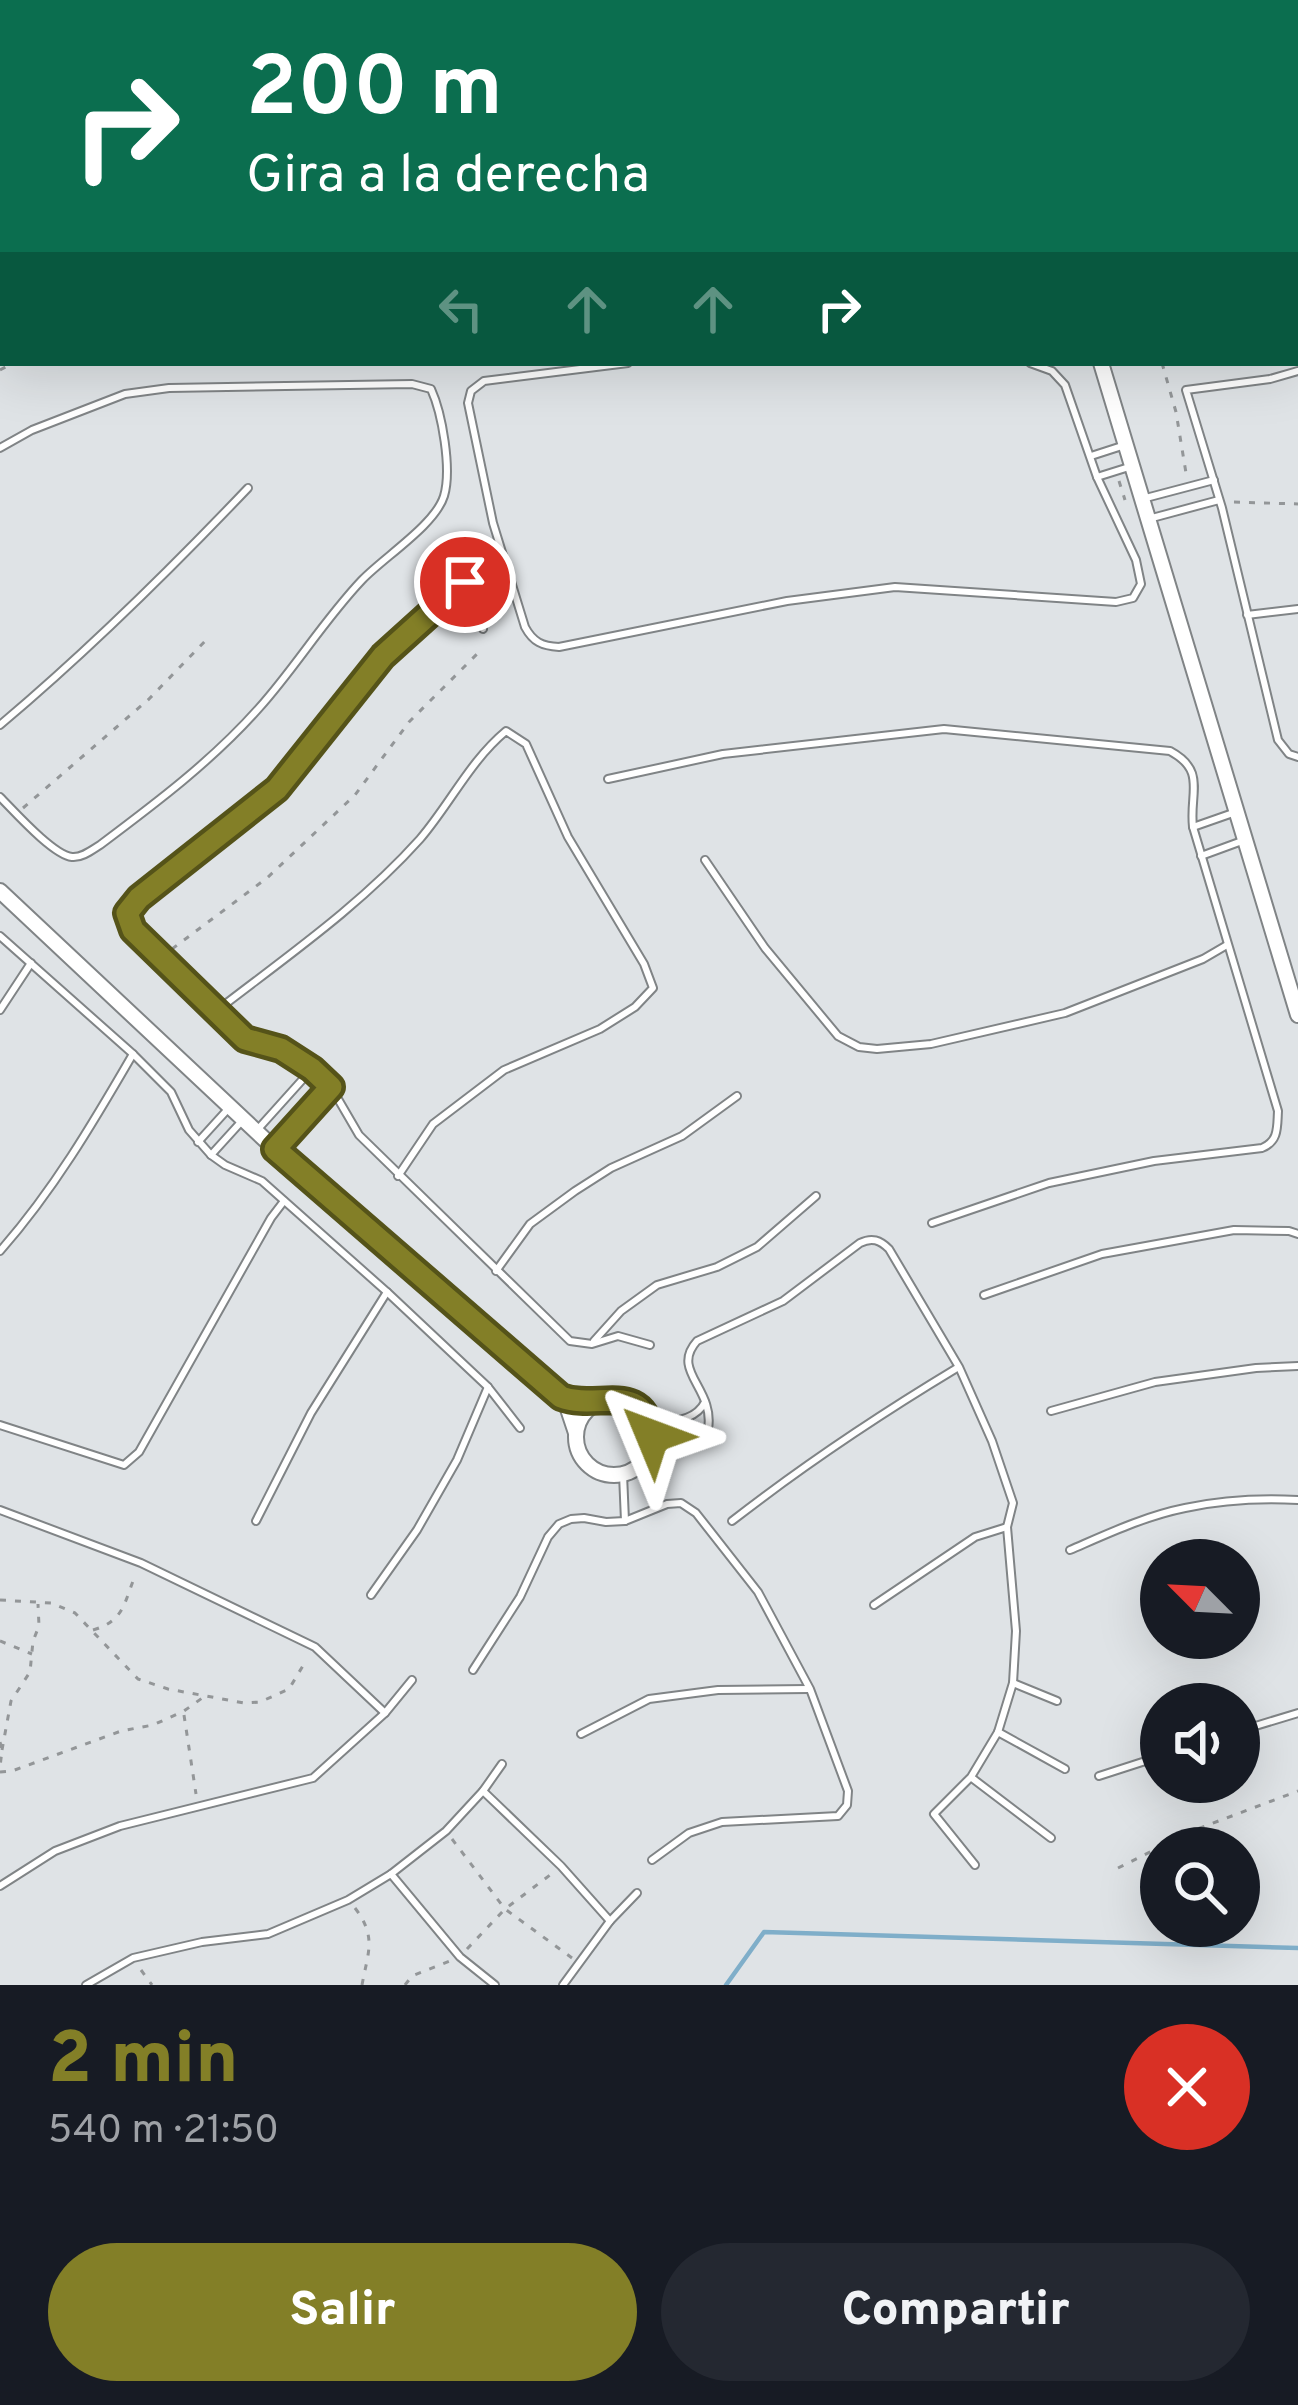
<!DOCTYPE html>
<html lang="es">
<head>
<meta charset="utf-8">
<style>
	:root { --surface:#171b24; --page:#242831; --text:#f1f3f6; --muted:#9ea1a6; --accent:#837f27 }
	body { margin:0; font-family:Overpass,sans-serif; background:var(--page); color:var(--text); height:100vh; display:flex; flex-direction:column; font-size:45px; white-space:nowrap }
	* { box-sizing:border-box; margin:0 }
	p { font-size:39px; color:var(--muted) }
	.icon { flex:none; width:66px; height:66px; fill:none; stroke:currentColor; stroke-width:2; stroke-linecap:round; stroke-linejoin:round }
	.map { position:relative; height:1985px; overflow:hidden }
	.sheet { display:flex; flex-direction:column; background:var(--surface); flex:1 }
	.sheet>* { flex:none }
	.top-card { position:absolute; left:0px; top:0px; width:1299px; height:366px; box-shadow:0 12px 48px #0002; background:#0b6e4f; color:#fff; overflow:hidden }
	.needle { width:78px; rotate:294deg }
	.controls { position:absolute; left:1140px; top:1539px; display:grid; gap:24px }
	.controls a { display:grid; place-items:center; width:120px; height:120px; border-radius:50%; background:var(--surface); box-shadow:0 12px 48px #0002; font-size:60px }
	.pin { position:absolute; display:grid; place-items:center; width:102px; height:102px; color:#fff; margin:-51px; border:6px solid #fff; border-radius:50%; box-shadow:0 3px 12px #0007 }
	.me { position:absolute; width:132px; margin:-66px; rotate:314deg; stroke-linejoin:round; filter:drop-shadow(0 0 9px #0008) }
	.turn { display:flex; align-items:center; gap:42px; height:252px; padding:0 48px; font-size:54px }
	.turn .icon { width:156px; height:156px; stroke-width:2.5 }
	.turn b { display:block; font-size:84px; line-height:102px }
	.lanes { display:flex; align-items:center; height:114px; padding:0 48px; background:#0003; justify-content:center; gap:60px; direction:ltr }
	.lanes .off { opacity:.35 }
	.round { display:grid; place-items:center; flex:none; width:126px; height:126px; border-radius:63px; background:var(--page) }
	.headline { display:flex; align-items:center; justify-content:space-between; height:204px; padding:0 48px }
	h1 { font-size:72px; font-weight:800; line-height:90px; color:var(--accent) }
	.action { display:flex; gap:24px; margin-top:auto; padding:24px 48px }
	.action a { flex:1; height:138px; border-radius:72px; background:var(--accent); color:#fff; font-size:48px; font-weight:800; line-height:138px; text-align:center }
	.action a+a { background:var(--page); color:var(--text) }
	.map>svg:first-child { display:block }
</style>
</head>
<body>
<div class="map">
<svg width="1298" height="1985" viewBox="0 0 1298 1985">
	<rect width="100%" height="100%" fill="#dfe3e6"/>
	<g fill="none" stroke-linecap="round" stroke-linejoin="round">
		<polyline stroke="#7faec9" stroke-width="4.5" points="726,1985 764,1932 1298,1948"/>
		<g stroke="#7faec9" stroke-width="30">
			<polyline points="595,0 596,3"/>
			<polyline points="152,3 153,0"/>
			<polyline points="0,24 3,25"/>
			<polyline points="1296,137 1298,136"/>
		</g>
		<g stroke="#808486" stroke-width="10">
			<g id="lane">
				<polyline points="0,286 3,284"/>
				<path d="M628,363l-144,18 -13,10 -3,12 25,120 32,104c8,15 17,19 34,20l228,-46 108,-14 221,15 17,-4 8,-14 -5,-24 -39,-83 -32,-92 -13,-14 -22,-8"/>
				<polyline points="1298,371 1270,379 1186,390 1222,508 1278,740 1289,754 1298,757"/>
				<path d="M0,448l32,-18 93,-36 44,-6 243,-4 19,5c11,24 21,80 13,107 -9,29 -60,61 -82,84 -38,40 -67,88 -103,128 -47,53 -103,95 -159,137 -8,5 -18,13 -28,12 -19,-2 -58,-46 -72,-60"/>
				<polyline points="1091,456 1122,446"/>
				<polyline points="1097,477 1129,467"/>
				<polyline points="1142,499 1214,480"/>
				<polyline points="1152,518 1219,500"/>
				<polyline points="1247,615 1298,609"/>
				<polyline points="483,629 465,582 383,656 277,789 139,898 127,913 133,930 245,1039 281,1049 312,1069 331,1087 359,1135 570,1341 592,1344 618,1336 650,1345"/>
				<path d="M0,725c88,-74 169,-154 248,-237"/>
				<path d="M608,779l115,-25 221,-25 226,22c37,20 19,42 23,76l85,284c-1,16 1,30 -16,37l-108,13 -105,22 -117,40"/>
				<polyline points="1193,827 1233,813"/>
				<polyline points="1201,856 1242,841"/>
				<polyline points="705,860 765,948 838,1036 859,1047 877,1049 931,1044 1065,1013 1203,959 1227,945"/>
				<polyline points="0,936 133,1054 171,1092 189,1130 211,1155 225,1165 262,1181 387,1292 488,1387 520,1428"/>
				<polyline points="0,1010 31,963"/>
				<path d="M215,1012c71,-55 145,-106 205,-173 30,-35 50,-78 86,-108l20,13 42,93 76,127 9,24 -18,19 -35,22 -96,41 -71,54 -35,52"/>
				<polyline points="258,1129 312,1069"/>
				<polyline points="198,1142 228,1109"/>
				<polyline points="278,1146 331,1087"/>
				<polyline points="211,1155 241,1122"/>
				<path d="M0,1251c53,-60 93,-128 133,-197"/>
				<polyline points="496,1271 530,1224 575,1191 611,1168 682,1136 737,1096"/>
				<polyline points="984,1295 1102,1254 1234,1230 1289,1231 1298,1234"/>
				<polyline points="594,1341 621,1311 657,1285 717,1267 757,1247 816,1196"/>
				<polyline points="1051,1411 1155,1382 1256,1368 1298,1366"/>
				<polyline points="0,1425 124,1465 139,1452 271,1218 284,1201"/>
				<path d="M650,1425c20,-4 45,-3 55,-23"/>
				<path d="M651,1441l45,-2 12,-10c7,-41 -38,-58 -11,-88l86,-40 77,-58c12,-6 20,-3 29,6l70,118 33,74 21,62 -6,24 9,104 -3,52 -15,49 -27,45 -37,37 41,51"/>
				<polyline points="623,1474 625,1521"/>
				<polyline points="0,1510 141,1563 315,1647 385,1713"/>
				<polyline points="256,1521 311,1413 387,1292"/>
				<path d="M732,1521c72,-56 147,-106 225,-153"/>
				<path d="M1070,1550c37,-16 75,-34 115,-42 37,-8 75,-10 113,-8"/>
				<polyline points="371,1595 417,1530 457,1460 488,1387"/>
				<polyline points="874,1605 975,1537 1007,1527"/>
				<polyline points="473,1670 520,1597 548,1537 559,1524 571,1519 584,1518 606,1522 625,1521 667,1504 681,1503 696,1513 758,1592 810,1689 848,1791 847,1805 838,1816 722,1822 689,1833 652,1860"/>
				<polyline points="1013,1683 1057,1701"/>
				<polyline points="1239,1731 1298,1713"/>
				<polyline points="998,1732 1065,1769"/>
				<polyline points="581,1734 649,1699 718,1690 808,1689"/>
				<polyline points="1099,1776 1161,1756"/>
				<polyline points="972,1778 1051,1838"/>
				<polyline points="483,1791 561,1866 610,1921"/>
				<polyline points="391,1874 460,1957 495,1985"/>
				<polyline points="0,1886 55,1851 120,1826 313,1778 385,1713 412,1680"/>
				<polyline points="86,1985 133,1958 202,1942 268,1934 348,1900 391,1874 446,1831 483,1791 502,1764"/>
				<polyline points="563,1985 610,1921 637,1893"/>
			</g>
		</g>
		<g stroke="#808486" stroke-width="18">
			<g id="street">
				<polyline points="1296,279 1298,279"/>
				<polyline points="0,352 3,350"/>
				<polyline points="1101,363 1298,1015"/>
				<polyline points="0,891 275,1149 561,1397 568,1409 576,1433"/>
				<circle cx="614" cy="1437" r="38"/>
			</g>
		</g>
		<g stroke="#939698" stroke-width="3" stroke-dasharray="6 9" stroke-linecap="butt">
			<polyline points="1296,302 1298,302"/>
			<polyline points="1162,363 1176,412 1186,473"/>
			<polyline points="0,370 13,363"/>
			<polyline points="1119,481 1125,500"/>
			<polyline points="1234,502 1298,504"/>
			<polyline points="23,808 149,699 209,637"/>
			<polyline points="172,949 267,878 355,795 409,722 478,653"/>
			<polyline points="0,1600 51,1603 75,1613 138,1679 168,1689 244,1703 260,1702 289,1689 307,1659"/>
			<path d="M93,1630c31,-9 31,-27 42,-54"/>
			<polyline points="0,1641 32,1654"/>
			<polyline points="184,1715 196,1794"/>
			<polyline points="0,1742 2,1750 0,1767"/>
			<polyline points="2,1750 11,1701 30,1672 33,1641 39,1626 38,1604"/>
			<polyline points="0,1772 12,1771 121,1731 153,1725 184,1711 205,1696"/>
			<polyline points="452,1839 505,1909 572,1958"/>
			<polyline points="1118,1868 1192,1831 1298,1791"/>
			<path d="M355,1908c22,29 13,44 7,77"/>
			<polyline points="467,1949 505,1909 554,1872"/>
			<polyline points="141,1970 152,1985"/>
			<polyline points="405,1985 412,1976 450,1961"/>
		</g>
		<use href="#lane" stroke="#fff" stroke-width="6"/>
		<use href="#street" stroke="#fff" stroke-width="14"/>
	</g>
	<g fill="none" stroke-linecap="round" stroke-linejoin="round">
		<g stroke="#555319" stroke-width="30">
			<path id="route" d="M465,582l-82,74 -106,133 -138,109 -12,15 6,17 112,109 36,10 31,20 19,18 -56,62 286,248c37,14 82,-18 91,39"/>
		</g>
		<use href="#route" stroke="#837f27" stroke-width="21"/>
	</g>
</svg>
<div class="controls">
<a><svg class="needle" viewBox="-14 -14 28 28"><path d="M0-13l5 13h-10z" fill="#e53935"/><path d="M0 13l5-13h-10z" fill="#9ea1a6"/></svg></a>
<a><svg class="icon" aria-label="sound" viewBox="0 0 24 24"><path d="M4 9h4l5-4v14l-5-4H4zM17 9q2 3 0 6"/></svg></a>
<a><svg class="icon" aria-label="search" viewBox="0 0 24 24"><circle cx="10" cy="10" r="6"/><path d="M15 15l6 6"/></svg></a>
</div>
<div class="pin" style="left:465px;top:582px;background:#d93025"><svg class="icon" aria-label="arrive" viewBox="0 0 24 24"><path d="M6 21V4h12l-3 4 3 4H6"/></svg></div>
<svg class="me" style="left:652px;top:1436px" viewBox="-20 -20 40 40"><path d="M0-17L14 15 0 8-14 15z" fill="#837f27" stroke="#fff" stroke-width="4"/></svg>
<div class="top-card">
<div class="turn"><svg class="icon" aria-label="right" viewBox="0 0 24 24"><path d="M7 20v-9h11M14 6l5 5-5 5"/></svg><div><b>200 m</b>Gira a la derecha</div></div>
<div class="lanes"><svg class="icon off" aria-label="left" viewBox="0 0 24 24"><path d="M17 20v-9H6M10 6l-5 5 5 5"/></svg><svg class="icon off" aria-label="ahead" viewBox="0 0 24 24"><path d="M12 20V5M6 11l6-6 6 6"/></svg><svg class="icon off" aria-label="ahead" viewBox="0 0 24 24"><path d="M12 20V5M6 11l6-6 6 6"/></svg><svg class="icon" aria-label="right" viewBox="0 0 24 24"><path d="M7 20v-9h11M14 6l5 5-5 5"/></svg></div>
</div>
</div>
<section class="sheet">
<div class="headline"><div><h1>2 min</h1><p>540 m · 21:50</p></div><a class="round" style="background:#d93025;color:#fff"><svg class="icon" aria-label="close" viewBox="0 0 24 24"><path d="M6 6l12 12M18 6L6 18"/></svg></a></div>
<div class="action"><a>Salir</a><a>Compartir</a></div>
</section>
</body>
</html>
